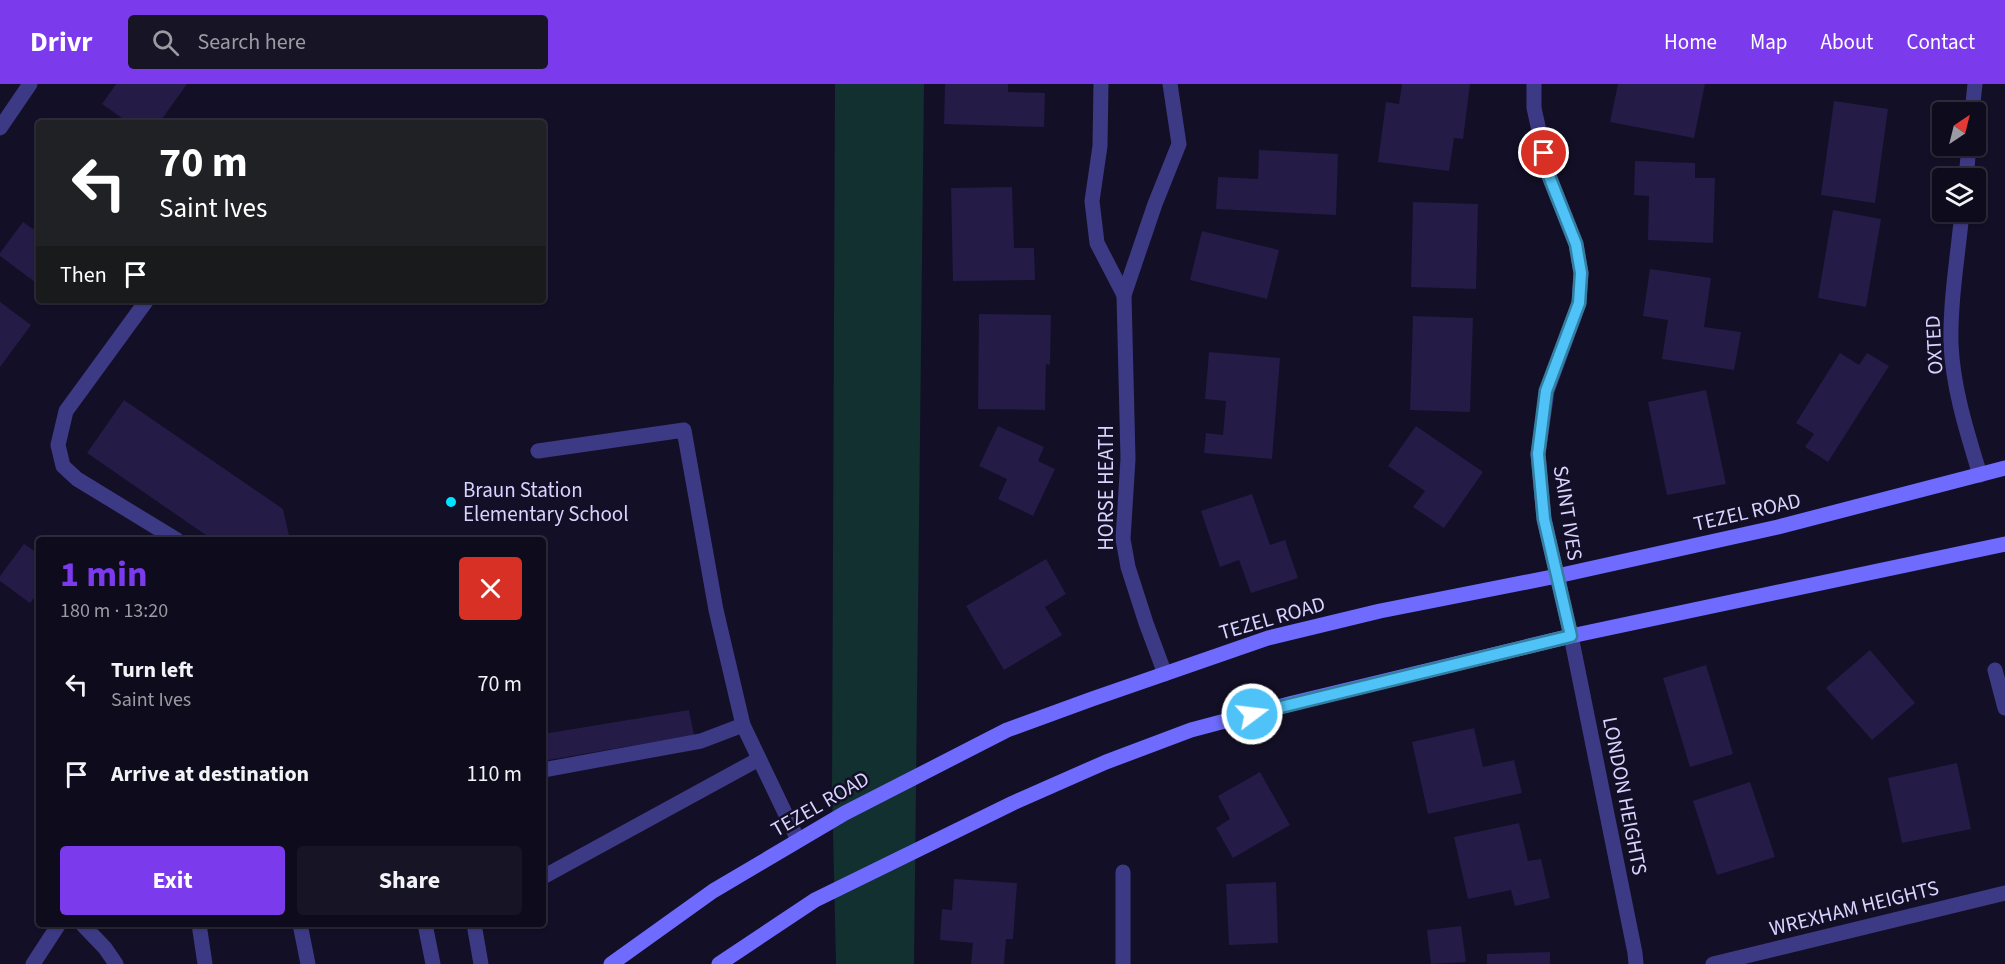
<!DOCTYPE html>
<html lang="en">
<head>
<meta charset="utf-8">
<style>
	:root { --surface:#0e0b1c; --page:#171425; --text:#f1f3f6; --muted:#9b9ba3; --line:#2e2b3b; --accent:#7c3aed }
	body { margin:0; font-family:"Source Sans 3",sans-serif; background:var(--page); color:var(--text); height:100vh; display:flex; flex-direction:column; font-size:22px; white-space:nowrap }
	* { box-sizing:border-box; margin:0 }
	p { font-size:20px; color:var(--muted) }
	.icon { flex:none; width:33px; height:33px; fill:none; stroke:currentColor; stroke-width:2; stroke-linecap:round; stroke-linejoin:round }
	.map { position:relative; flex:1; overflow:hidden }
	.drawer { position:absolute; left:36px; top:453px; width:510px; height:390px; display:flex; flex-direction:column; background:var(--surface); border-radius:6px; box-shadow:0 2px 4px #0004,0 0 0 2px var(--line) }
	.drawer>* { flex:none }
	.hud { position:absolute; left:36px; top:36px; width:510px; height:183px; border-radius:6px; box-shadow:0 2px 4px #0004,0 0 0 2px var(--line); background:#202124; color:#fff; overflow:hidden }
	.needle { width:39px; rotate:35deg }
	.buttons { position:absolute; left:1932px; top:18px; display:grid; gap:12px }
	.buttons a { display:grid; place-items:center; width:54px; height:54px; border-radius:6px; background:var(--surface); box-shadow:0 2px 4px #0004,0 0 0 2px var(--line); font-size:30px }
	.pin { position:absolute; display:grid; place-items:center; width:51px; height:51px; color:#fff; margin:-26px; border:3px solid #fff; border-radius:50%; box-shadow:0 2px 6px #0007 }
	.me { position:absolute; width:66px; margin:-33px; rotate:75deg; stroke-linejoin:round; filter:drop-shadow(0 0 4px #0008) }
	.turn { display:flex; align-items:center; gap:21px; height:126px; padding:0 24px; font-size:27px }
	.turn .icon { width:78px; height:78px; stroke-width:2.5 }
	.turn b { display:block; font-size:42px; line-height:51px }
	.then { display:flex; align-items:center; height:57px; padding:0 24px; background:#0003; gap:12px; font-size:22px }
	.round { display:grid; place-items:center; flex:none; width:63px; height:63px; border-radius:6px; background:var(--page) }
	.headline { display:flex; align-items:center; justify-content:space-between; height:102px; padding:0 24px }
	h1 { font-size:36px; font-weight:700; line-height:45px; color:var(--accent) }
	.button { display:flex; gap:12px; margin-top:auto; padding:12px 24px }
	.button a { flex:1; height:69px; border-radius:6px; background:var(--accent); color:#fff; font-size:24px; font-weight:700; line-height:69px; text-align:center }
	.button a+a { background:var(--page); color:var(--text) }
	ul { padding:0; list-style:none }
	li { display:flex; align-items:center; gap:18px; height:90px; padding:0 24px }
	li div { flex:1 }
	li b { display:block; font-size:22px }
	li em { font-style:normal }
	header { display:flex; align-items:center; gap:36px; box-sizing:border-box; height:84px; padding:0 30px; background:var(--accent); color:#fff }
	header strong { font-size:28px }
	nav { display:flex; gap:33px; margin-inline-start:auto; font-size:21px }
	.search { width:420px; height:54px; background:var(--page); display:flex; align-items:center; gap:15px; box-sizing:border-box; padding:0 21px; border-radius:6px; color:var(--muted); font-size:22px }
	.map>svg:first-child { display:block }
</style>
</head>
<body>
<header>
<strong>Drivr</strong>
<div class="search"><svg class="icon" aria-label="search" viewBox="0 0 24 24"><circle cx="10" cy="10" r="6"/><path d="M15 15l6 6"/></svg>Search here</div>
<nav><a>Home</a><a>Map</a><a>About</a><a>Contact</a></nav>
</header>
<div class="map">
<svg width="2005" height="880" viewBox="0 0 2005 880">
	<rect width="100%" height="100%" fill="#130f26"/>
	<polygon fill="#12302f" points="835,0 924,0 914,880 836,880 832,705"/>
	<g fill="#241b47">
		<polygon points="116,0 187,0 159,39 129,39 102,20"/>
		<polygon points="945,0 1008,0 1008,8 1045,9 1044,43 944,40"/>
		<polygon points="1402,0 1470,0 1463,55 1454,54 1449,87 1378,78 1386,18 1399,20"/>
		<polygon points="1618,0 1705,0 1694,54 1610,38"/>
		<polygon points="1834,17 1888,25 1875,119 1821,111"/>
		<polygon points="1259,66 1338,70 1336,131 1216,125 1218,93 1258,95"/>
		<polygon points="1635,77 1695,79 1695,94 1715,94 1713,159 1648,156 1649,112 1634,111"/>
		<polygon points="1012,103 1014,164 1034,164 1035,196 953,197 951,104"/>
		<polygon points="1413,118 1478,120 1476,205 1411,203"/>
		<polygon points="1833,126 1881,135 1866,223 1818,214"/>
		<polygon points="39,137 39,201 0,172 0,169 23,138 33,145"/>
		<polygon points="1202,147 1279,166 1267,215 1190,196"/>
		<polygon points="1650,185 1711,194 1704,243 1741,248 1734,286 1662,275 1668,236 1643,232"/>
		<polygon points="0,218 31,241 0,283"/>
		<polygon points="979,230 1051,231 1050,281 1046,280 1045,326 978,325"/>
		<polygon points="1413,232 1473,234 1470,328 1410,326"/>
		<polygon points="1209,268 1280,274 1272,375 1204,369 1206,349 1223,351 1226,317 1205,315"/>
		<polygon points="1840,269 1859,281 1867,269 1889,282 1828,378 1805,363 1814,350 1796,339"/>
		<polygon points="1706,306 1726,400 1667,411 1648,318"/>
		<polygon points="124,316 283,425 290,456 213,456 87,369"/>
		<polygon points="998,342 1044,363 1038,377 1055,385 1033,432 998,415 1007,395 979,382"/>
		<polygon points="1416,342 1483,388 1444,444 1413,423 1425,407 1388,382"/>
		<polygon points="1252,410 1270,461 1285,456 1298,494 1251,509 1239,476 1220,483 1201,427"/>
		<polygon points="24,460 39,470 39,507 30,519 0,497 0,492"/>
		<polygon points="1046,475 1066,510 1045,523 1062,551 1004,586 966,522"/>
		<polygon points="1870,566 1915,619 1872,656 1826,604"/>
		<polygon points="1706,581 1733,670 1690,683 1663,594"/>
		<polygon points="689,626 694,651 543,677 543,650"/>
		<polygon points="1474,644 1483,683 1514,676 1522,709 1428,730 1412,658"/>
		<polygon points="1957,679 1971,745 1902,759 1888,694"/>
		<polygon points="1260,688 1290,741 1233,774 1216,744 1230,735 1218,712"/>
		<polygon points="1750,698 1775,773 1717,791 1693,717"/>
		<polygon points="1519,739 1528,777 1541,775 1550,814 1515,822 1511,806 1468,815 1454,753"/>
		<polygon points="954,795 1017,799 1013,855 1006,855 1004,880 971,880 973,859 940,856 942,825 952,826"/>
		<polygon points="1276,798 1278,859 1229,861 1226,800"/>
		<polygon points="1461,842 1466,878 1431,880 1427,846"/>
		<polygon points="1550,868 1550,880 1487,880 1487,870"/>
	</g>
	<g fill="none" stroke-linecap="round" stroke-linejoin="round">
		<g stroke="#3d3a85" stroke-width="15">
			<polyline points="147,216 66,327 58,361 63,382 77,395 177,456"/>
			<polyline points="538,367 684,346 716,526 743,641"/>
			<polyline points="543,686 701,657 743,641 798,756"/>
			<polyline points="543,793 759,675"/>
			<polyline points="82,840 105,864 116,880"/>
			<polyline points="199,840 205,880"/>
			<polyline points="300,840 308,880"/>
			<polyline points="425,840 433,880"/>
			<polyline points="474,840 481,880"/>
			<polyline points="33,880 59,840"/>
		</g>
		<g stroke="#3d3a85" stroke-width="15">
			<polyline points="1101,0 1100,62 1092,117 1097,159 1124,211"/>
			<polyline points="1534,0 1534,24 1549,92 1576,160 1581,189 1579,219 1547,307 1538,370 1544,435 1571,552 1635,869 1636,880"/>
			<polyline points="1972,28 1975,0"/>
			<polyline points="0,44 30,0"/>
			<polyline points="1966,94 1969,62"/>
			<path d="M1962,128c-4,43 -12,88 -11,132 2,45 16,88 29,131"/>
			<polyline points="1995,586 2005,624"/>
			<polyline points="1165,590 1146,539 1128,483 1123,455 1128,375 1124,211 1155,120 1179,60 1170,0"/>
			<polyline points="1123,880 1123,788"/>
			<polyline points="1713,880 2005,809"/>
		</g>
		<g stroke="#6f6bff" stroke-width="15">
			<polyline points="611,880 713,807 845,729 1007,646 1092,615 1268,554 1380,527 1557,492 1778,443 2005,384"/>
			<polyline points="719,880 815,816 1013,719 1106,678 1191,646 1293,619 1571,552 2005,460"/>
		</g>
	</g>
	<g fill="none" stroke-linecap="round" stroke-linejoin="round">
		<g stroke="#337fa1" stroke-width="15">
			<polyline id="route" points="1252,630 1571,552 1544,435 1538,370 1546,307 1579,219 1581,189 1576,160 1549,92 1544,69"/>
		</g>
		<use href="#route" stroke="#4fc3f7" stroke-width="10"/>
	</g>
	<circle fill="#00e5ff" stroke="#130f26" stroke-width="2" cx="451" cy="418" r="6"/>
	<g text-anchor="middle" stroke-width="5" stroke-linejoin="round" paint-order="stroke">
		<g font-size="21" fill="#d9d4ff" stroke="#130f26">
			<text transform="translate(1934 261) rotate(-93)" y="7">OXTED</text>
			<text transform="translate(1106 404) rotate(-90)" y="7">HORSE HEATH</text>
			<text transform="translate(1747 428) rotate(-13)" y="7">TEZEL ROAD</text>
			<text transform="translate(1568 429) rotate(81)" y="7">SAINT IVES</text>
			<text transform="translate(1272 534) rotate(-16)" y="7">TEZEL ROAD</text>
			<text transform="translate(1625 712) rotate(79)" y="7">LONDON HEIGHTS</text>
			<text transform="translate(820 720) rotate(-30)" y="7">TEZEL ROAD</text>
			<text transform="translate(1854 824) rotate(-14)" y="7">WREXHAM HEIGHTS</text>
		</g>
		<g font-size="21" fill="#d9d4ff" stroke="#130f26" text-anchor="start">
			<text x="463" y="413">Braun Station<tspan x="463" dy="24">Elementary School</tspan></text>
		</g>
	</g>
</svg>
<div class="buttons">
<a><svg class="needle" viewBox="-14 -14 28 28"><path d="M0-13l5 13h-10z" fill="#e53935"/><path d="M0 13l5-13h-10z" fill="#9b9ba3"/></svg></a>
<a><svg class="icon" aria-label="layers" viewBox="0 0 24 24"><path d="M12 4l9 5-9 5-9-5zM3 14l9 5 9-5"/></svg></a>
</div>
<div class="pin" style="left:1544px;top:69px;background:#d93025"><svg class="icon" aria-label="arrive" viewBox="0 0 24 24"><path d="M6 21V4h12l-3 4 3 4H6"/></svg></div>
<svg class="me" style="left:1252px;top:630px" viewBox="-20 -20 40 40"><circle r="17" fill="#4fc3f7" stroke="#fff" stroke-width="3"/><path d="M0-11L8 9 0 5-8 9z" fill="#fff"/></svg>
<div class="hud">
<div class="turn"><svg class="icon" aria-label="left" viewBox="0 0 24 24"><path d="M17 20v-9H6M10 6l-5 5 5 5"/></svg><div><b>70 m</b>Saint Ives</div></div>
<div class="then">Then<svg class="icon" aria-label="arrive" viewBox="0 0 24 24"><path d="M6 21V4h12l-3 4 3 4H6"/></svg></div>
</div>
<section class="drawer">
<div class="headline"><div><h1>1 min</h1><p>180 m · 13:20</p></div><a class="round" style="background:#d93025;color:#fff"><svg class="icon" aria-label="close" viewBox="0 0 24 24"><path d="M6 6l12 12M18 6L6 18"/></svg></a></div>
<ul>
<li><svg class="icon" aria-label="left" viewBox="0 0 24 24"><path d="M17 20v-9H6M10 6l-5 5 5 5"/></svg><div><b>Turn left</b><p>Saint Ives</p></div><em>70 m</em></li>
<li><svg class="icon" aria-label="arrive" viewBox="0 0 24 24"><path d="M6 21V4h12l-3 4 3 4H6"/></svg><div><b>Arrive at destination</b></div><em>110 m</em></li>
</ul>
<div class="button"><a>Exit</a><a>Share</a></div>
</section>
</div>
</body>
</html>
